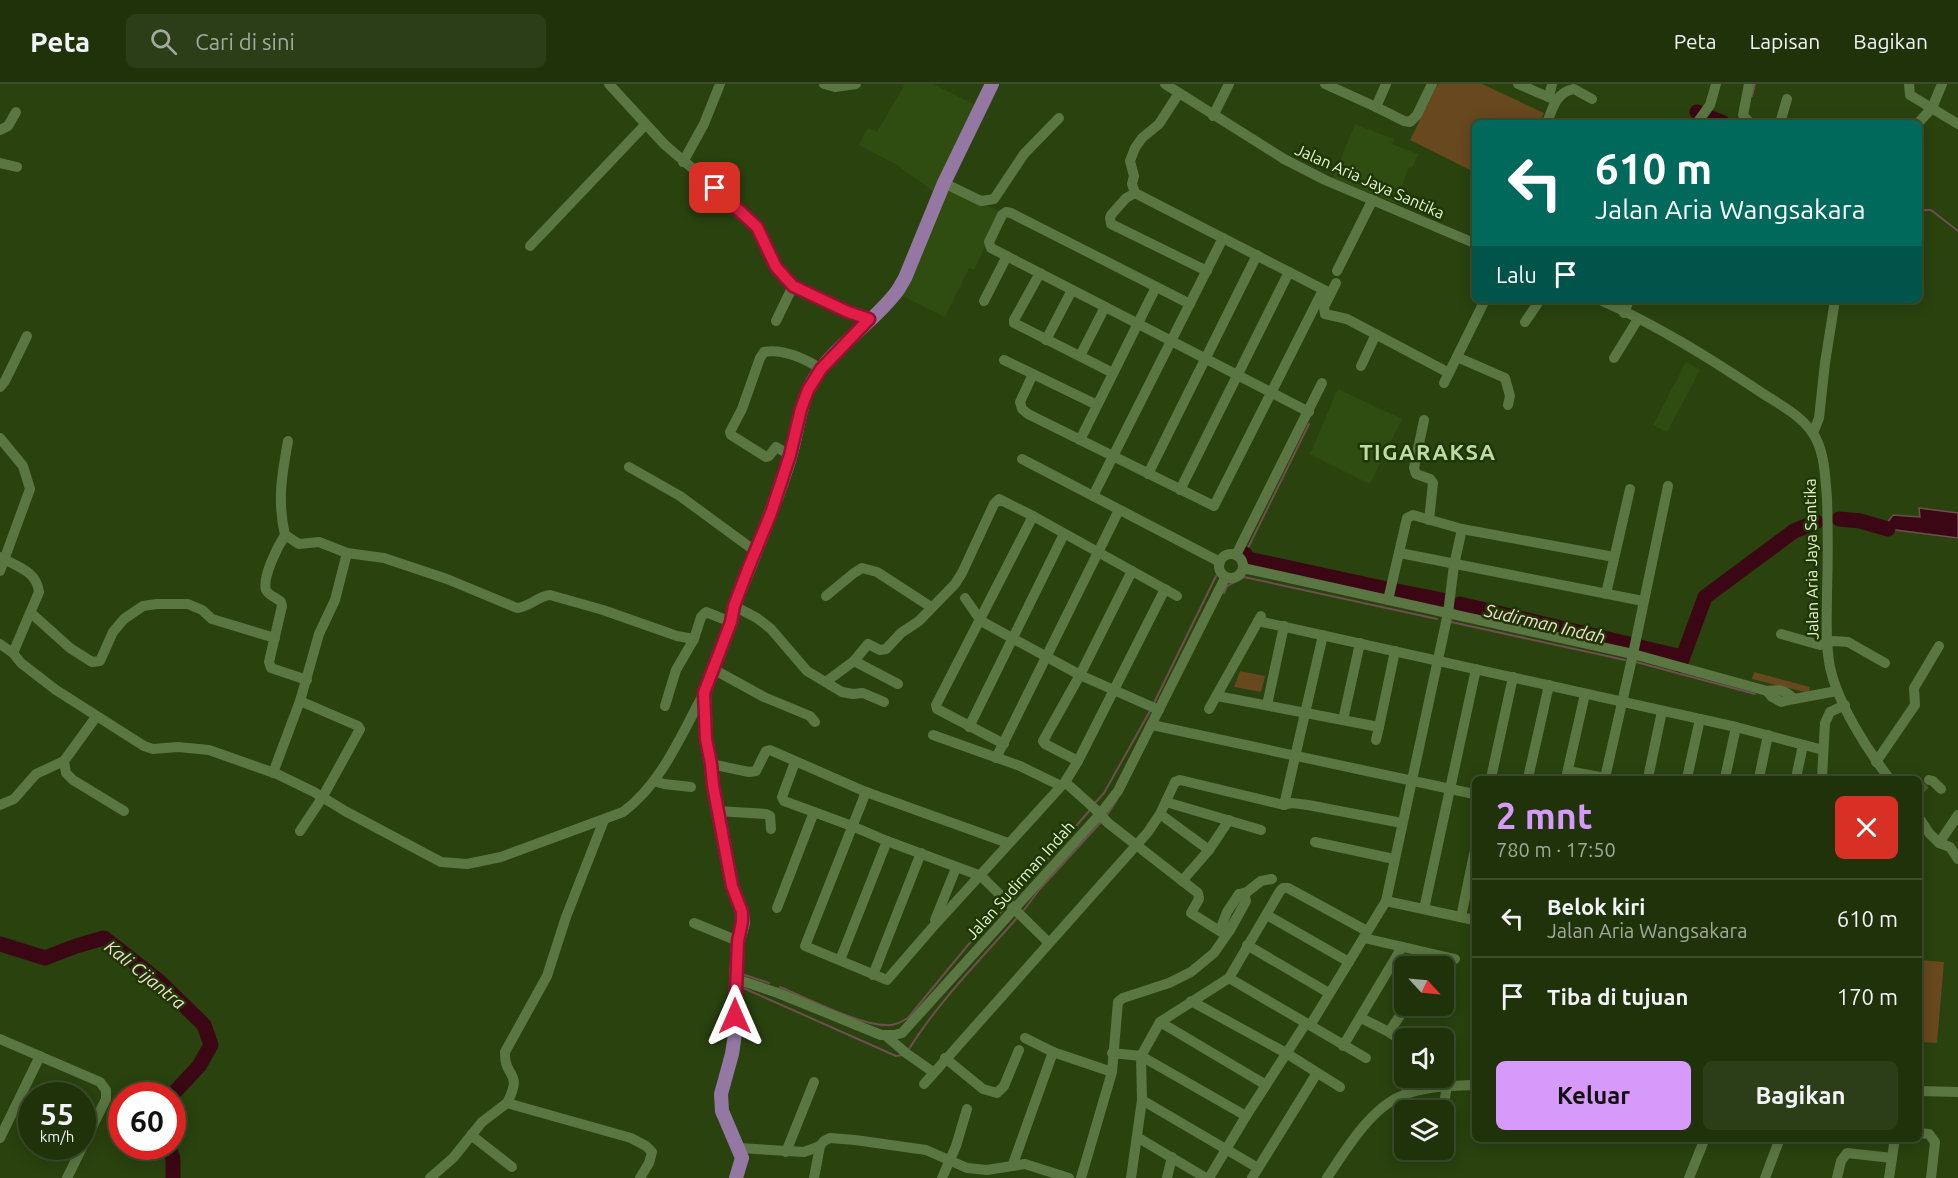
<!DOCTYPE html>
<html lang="id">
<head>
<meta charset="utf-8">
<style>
	:root { --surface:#1f320a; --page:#2c3e18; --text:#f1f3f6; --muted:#a1aa9c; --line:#3c4d2b; --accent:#d69bfa }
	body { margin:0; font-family:Ubuntu,sans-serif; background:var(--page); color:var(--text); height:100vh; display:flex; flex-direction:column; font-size:22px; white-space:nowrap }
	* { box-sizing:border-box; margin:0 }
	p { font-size:20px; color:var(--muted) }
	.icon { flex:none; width:33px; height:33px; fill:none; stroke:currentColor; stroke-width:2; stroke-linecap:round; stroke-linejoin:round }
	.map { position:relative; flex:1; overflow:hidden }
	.sheet { position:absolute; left:1472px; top:692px; width:450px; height:366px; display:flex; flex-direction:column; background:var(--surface); border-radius:9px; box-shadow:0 3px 15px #0003,0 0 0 2px var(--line) }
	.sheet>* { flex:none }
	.top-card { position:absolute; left:1472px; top:36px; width:450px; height:183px; border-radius:9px; box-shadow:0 3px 15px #0003,0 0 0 2px var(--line); background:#00695c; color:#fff; overflow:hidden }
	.needle { width:39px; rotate:116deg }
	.buttons { position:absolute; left:1394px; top:872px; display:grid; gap:12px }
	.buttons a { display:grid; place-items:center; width:60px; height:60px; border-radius:9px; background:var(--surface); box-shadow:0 3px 15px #0003,0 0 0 2px var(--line); font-size:30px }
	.speed { position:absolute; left:18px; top:998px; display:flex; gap:12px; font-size:30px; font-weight:700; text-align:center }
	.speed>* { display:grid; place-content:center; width:78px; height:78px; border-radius:50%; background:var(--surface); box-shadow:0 3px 15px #0003,0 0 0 2px var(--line); line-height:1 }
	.speed small { font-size:15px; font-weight:400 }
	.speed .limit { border:9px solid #d22; background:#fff; color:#111 }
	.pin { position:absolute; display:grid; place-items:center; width:51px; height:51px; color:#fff; margin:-26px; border-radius:12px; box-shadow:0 3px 9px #0006 }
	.me { position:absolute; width:66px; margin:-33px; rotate:0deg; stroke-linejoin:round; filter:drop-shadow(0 0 4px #0008) }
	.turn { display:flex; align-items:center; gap:21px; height:126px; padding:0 24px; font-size:27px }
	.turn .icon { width:78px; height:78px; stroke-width:2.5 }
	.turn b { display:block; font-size:42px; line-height:51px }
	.then { display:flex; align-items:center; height:57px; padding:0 24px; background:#0003; gap:12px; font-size:22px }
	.round { display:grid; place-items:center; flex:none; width:63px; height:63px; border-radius:9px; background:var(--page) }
	.headline { display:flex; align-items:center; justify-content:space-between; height:102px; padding:0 24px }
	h1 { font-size:36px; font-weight:700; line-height:45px; color:var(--accent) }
	.action { display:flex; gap:12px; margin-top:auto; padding:12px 24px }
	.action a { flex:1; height:69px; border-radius:9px; background:var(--accent); color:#111; font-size:24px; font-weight:700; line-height:69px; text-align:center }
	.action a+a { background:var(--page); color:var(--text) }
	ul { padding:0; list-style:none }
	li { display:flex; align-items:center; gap:18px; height:78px; padding:0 24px; border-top:2px solid var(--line) }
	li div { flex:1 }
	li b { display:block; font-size:22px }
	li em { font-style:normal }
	header { display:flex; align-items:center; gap:36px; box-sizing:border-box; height:84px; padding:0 30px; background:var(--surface); border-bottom:2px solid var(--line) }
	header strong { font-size:28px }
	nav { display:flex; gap:33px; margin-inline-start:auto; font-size:21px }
	.search { width:420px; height:54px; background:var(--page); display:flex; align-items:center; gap:15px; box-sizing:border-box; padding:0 21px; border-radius:9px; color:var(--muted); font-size:22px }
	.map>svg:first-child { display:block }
</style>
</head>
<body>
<header>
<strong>Peta</strong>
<div class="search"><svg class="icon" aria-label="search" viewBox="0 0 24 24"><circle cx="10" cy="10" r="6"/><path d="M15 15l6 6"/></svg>Cari di sini</div>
<nav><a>Peta</a><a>Lapisan</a><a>Bagikan</a></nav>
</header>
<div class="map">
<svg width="1958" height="1094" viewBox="0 0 1958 1094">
	<rect width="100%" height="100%" fill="#29420e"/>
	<g fill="#304d11">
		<polygon points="905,0 933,0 976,21 934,108 897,81 859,61 868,44 877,48"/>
		<polygon points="1355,40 1394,55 1392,60 1418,70 1412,84 1409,83 1395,119 1333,94"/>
		<polygon points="947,103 1001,128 974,186 969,184 945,233 900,211"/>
		<polygon points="1686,278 1700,286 1667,348 1653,341"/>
		<polygon points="1338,305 1402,335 1370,400 1310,370"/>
	</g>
	<g fill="#67481f">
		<polygon points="1438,0 1482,0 1544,29 1539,39 1474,39 1474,88 1410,56"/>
		<polygon points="1240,587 1265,592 1261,608 1234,603"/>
		<polygon points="1754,588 1810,603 1809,609 1752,595"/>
		<polygon points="1919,876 1944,878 1937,959 1919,958"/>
	</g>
	<polygon fill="#3b0714" stroke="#6e4f4f" stroke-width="1.5" points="1919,424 1958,429 1958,454 1888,445 1887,439 1893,431 1920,433"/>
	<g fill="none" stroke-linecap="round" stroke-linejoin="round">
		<g stroke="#6e4f4f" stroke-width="2">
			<polyline points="1752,12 1755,0"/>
			<polyline points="1918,126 1931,126 1958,147"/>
			<polyline points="1245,470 1309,340"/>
			<polyline points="1224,509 1227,502 1244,493 1437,535"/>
			<polyline points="1451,538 1625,576"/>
			<polyline points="1636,578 1755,610"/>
			<polyline points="1154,619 1216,492"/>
			<polyline points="1094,720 1104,709 1150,627"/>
			<polyline points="1107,731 1117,716"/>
			<polyline points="1011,817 1090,726"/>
			<polyline points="1024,826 1039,806 1101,738"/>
			<polyline points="742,890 769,899"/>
			<polyline points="741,903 896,972 903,971"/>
			<path d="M780,903c27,11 79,38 106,38 8,1 15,-3 22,-7l60,-73 38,-38"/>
			<path d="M909,965c30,-48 71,-89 108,-131"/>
		</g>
		<g stroke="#3b0714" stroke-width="15">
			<polyline points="1697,28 1723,39"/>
			<polyline points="1839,435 1860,437 1888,445"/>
			<polyline points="1245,470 1248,475 1387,505"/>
			<polyline points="1397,507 1442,516"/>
			<polyline points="1460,520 1629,560"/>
			<polyline points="1640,563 1682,573"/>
			<polyline points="1680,581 1705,513 1794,447 1816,438"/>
			<polyline points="0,860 45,874 76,862 104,854 160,898 204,941 211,961 199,982 172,1011"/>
			<polyline points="169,1062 173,1075 173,1094"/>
		</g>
		<polyline stroke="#455d2c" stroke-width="10" stroke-dasharray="10 5" stroke-linecap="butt" points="1918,707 1929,696"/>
		<g stroke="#5a7642" stroke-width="10">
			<polyline points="609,0 665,61 731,117 757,143 776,183 793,202 848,228 869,235"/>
			<polyline points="824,0 835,3 856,0"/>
			<polyline points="1165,0 1284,75 1325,96 1474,159"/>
			<polyline points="1325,0 1376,23"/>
			<polyline points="1386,0 1376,23 1404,37 1410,38 1417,31 1432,0"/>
			<polyline points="1518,0 1553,15 1555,18"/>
			<polyline points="1749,0 1743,31 1750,39"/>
			<polyline points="1909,0 1910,11 1958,40"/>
			<polyline points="1179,9 1159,40 1142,54 1135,64 1130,77 1134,92 1132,100 1135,109 1328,208"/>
			<polyline points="1549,13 1552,0"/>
			<polyline points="1213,32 1229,0"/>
			<path d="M1547,39c5,-14 10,-32 27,-34l18,10"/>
			<polyline points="1697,39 1710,21 1716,0"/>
			<polyline points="1780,39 1787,15"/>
			<polyline points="1918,39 1932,24 1942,0"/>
			<polyline points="0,46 8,42 16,28"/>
			<polyline points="683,78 704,40 720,0"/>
			<polyline points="0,79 17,83"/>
			<polyline points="944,99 981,117 994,115 1024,70 1059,34"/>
			<polyline points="1135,109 1126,114 1111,131 1110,134 1111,140 1207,187"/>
			<polyline points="530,162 645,41"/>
			<polyline points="1337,187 1373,115"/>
			<polyline points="1040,189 1014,236 1014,239 1113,289"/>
			<polyline points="1336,199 1324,223 1325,230 1347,235 1449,289"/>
			<path d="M1600,216c57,25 111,59 162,93 17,11 38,22 50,39 13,18 13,45 15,66 1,32 1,64 0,96 0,24 -2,49 3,73 8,37 36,81 59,111"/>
			<polyline points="984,217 1007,172"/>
			<polyline points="1190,220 1011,129 1006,128 1002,131 989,158 991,164 1309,328"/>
			<polyline points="1624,229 1629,216"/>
			<polyline points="776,237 793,202"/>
			<polyline points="1525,238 1540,216"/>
			<polyline points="1046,256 1072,206"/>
			<polyline points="1080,272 1105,223"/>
			<polyline points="1457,273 1505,294 1510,312 1508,321"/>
			<polyline points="1614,274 1638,235"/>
			<polyline points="1004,276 1097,321"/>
			<polyline points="1361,282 1376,250"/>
			<polyline points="1033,290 1020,318 1022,325 1028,330 1214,422 1323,206"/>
			<polyline points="1444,299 1485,216"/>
			<polyline points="0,303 5,297 27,252"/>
			<polyline points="1424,336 1414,384 1416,390 1430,395 1433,399 1429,436"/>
			<polyline points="1813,349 1819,334 1825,279 1835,216"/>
			<polyline points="0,354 23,382 30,405 0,487"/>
			<polyline points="1080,356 1156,203"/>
			<path d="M288,357c-6,33 -11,60 -3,94 -7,11 -23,42 -19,55 2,5 11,8 15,12l1,4 -13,56 2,6 36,12"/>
			<path d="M790,371l-14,-8 -7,9 -3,1 -35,-22 -1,-3 12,-23 18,-51 4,-6c18,-4 42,7 57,17"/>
			<polyline points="1022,375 1220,478"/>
			<polyline points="629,383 680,412 755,467"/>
			<polyline points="1148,390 1257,171"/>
			<polyline points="1180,406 1289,188"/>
			<polyline points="1093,412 1223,154"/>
			<path d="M285,451l14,9 20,-2 28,11 37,5 63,21 70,29c13,-1 21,-12 33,-13l53,15 74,26 17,3 7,-22 5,-5 25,10"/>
			<polyline points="1400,469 1643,517"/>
			<circle cx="1231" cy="482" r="12"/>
			<polyline points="1236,471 1322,299"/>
			<path d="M0,473c16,9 37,14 39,35l-26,61 8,10 35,27 88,56 9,3 25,-2 31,3 68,24 37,18 31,19 96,51 26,2 34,-7 122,-45c39,-29 58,-77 81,-119"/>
			<path d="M1243,484l390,86 134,37c12,-2 18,-1 27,8l43,-8"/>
			<polyline points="1606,510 1630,405"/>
			<polyline points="826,512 854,489 862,484 877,488 931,523"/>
			<polyline points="965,514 981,537 1080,591 1159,626"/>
			<polyline points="1388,516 1407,434 1413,431 1462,445 1614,473"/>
			<polyline points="734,522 757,534 771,545 807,587 842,608 853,610 863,609 884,618"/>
			<polyline points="31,529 70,564 92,578 100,577 113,548 124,535 143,522 157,520 188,520 202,526 212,535 275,554"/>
			<polyline points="1258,537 1736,643 1823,666"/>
			<polyline points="1781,550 1820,561 1834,557 1848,558 1885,579"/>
			<polyline points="0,560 13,569"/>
			<polyline points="854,577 868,560 880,566 886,565 901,549 919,537 955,500 962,489 994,420 999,415 1033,432 1177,512"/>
			<polyline points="713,585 764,613 810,632 815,638"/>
			<polyline points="827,597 854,577 898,600"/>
			<polyline points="1767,607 1772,613 1781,618 1794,615"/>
			<polyline points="1217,612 1379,643 1376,656"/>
			<polyline points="1267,621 1284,542"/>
			<polyline points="665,622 676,586 694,555"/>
			<polyline points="1209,625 1261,532"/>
			<polyline points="1343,636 1360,559"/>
			<polyline points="1152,641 1474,710"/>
			<polyline points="969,643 1064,450"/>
			<polyline points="1379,643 1395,567"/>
			<polyline points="933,651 1020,682 1061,702"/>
			<polyline points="1004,660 937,625 936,621 1033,432"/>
			<polyline points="996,674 1119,426"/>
			<polyline points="64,677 66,689 73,696 124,727"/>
			<polyline points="1078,677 1045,660 1043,657 1080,591 1132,487"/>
			<polyline points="795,678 782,713 784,717 852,742 887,757 981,792 1048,858"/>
			<polyline points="1876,678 1915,621 1914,604 1939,562"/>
			<polyline points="711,680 749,688 756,687 766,667 770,666 866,708 1008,759"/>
			<polyline points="1568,687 1605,694"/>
			<polyline points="273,689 300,617"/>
			<polyline points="1491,694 1513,593"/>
			<polyline points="1528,694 1549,601"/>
			<polyline points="1566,694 1585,610"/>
			<polyline points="1605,694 1633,570 1668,402"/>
			<polyline points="1648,694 1662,627"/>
			<polyline points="1687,694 1700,635"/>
			<polyline points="1725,694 1736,643"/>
			<polyline points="1759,694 1768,651"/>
			<polyline points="1796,694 1803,661"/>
			<polyline points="1822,694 1825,639 1830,628 1845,621"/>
			<polyline points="1929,696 1933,697 1941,705"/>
			<polyline points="654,697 664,700 691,703"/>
			<polyline points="1065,698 1094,724 1108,739 1198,809 1199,815 1191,829 1226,851"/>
			<polyline points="866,708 805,862 887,896 932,844 1065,698 1078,677 1165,505"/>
			<polyline points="1166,718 1261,746"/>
			<polyline points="0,721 14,715 36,690 64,677 96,633"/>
			<polyline points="1284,721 1323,551"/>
			<polyline points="718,727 766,730 770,732 771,745"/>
			<polyline points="1160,730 1209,766"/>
			<polyline points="1918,732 1929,749 1939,759 1950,763 1958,775"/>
			<polyline points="300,747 322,714 360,645 358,642 300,617 319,550 335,516 347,469"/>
			<polyline points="1315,758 1394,775"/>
			<polyline points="1939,759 1958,731"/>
			<polyline points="1182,797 1209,766 1229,736"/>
			<polyline points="1386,817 1474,836"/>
			<polyline points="777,824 814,728"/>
			<polyline points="1424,825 1476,585"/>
			<polyline points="1267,831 1349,878"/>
			<polyline points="1461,833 1474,770"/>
			<polyline points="935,836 956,784"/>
			<polyline points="694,839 738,857"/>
			<polyline points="1230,846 1246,817 1245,813 1239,810"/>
			<polyline points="1364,854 1455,875"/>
			<polyline points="1247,861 1329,909"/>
			<polyline points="840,876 887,757"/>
			<polyline points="873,891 921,769"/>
			<polyline points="1229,894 1366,974"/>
			<polyline points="736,895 778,909 881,951 894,951 902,949 1100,730 1118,707 1225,494"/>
			<polyline points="1191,917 1286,969 1340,1003"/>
			<polyline points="1361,934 1389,948 1407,921"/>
			<polyline points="1160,938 1266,1001"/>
			<polyline points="1311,940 1386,817 1448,529 1454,481 1462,445"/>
			<polyline points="1389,948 1404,958"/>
			<polyline points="885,951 906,969 933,988"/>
			<polyline points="1025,954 1053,968 1112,988"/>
			<polyline points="0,955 100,998 106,1006 106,1015 67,1094"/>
			<polyline points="1343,962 1402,863"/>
			<polyline points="1112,969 1141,972 1246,1032"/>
			<polyline points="945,974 983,1005 997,1009 1004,1002 1019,966"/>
			<polyline points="924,1000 1148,748 1160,730 1175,698 1180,696 1284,721 1292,719 1308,721 1402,739"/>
			<polyline points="1918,1007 1958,1008"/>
			<polyline points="1406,1010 1408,993"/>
			<polyline points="1142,1016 1258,1084"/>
			<path d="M507,1019c17,-33 -3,-24 -2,-51l42,-76 19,-59 38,-97"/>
			<polyline points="1443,1026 1447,1002"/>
			<polyline points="1918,1049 1929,1050 1935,1058 1931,1094"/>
			<polyline points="471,1051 512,1083"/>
			<polyline points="1137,1053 1206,1094"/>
			<polyline points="0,1054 40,972"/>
			<polyline points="739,1064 804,1068 820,1062 824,1057 830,1054 855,1056 926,1066 967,1084 987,1086 1025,1080 1069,1094"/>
			<polyline points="786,1068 814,998"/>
			<polyline points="1013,1080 1053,968"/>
			<polyline points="430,1094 453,1074 482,1038 507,1019 631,1054 646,1062 652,1068 649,1079 640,1094"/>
			<polyline points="814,1094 820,1062"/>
			<polyline points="942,1094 956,1062 967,1025"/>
			<polyline points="1081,1094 1112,988 1118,918 1123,914 1169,899 1191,888 1214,869 1230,846 1222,841 1227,828 1239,810 1247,808 1261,797 1272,795"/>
			<polyline points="1131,1094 1142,1016 1141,972 1160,938 1229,894 1280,807 1283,804 1288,804 1367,847"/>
			<polyline points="1167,1094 1172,1073"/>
			<polyline points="1209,1094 1246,1032 1306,939"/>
			<polyline points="1252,1094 1317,989"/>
			<path d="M1327,1094c18,-27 43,-69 74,-82 23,-10 49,-10 73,-11"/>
			<polyline points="1689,1094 1705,1054"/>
			<polyline points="1765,1094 1780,1054"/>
			<polyline points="1837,1094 1841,1077 1847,1069 1892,1074"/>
			<polyline points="1889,1094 1895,1054"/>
		</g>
		<path stroke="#9577a4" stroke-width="14" d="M736,1094l6,-20 -20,-47 -1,-17 11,-40 3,-20 1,-55 2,-38 5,-18 -1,-11 -10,-26 -19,-101 -2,-21 -5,-25 -2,-46 27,-71 3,-16c19,-50 41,-98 56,-149 8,-26 9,-54 24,-78 21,-34 61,-57 84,-89l7,-12 39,-95 48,-99"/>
	</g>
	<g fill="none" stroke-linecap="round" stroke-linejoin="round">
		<g stroke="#92132f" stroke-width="15">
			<polyline id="route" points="715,104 757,143 776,183 793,202 848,228 869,235 821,285 808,306 801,325 790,371 771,429 748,485 734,522 731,538 704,609 706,655 711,680 713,701 732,802 742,828 742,838 738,857 735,932"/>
		</g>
		<use href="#route" stroke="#e11d48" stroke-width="10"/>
	</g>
	<g text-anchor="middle" stroke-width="5" stroke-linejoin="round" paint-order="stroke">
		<g font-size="16" fill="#e5f6d9" stroke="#1f3702">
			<text transform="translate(1370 97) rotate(24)" y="6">Jalan Aria Jaya Santika</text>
			<text transform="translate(1811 475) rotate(-91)" y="6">Jalan Aria Jaya Santika</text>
			<text transform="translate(1020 796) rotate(-48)" y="6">Jalan Sudirman Indah</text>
		</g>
		<g font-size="18" font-style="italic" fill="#f9dcde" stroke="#1f3702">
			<text transform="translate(1545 540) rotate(13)" y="6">Sudirman Indah</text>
			<text transform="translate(145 891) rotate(39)" y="6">Kali Cijantra</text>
		</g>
		<g font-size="22" font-weight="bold" letter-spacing="1.5" fill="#bddca4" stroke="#1f3702">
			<text x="1428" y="376">TIGARAKSA</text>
		</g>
	</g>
</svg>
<div class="buttons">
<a><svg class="needle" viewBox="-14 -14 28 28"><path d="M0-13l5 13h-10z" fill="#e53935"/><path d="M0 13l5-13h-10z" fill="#a1aa9c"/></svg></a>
<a><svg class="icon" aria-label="sound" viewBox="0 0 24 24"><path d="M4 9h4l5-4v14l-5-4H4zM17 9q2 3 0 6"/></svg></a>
<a><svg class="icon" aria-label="layers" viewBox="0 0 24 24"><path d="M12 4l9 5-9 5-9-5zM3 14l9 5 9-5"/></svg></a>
</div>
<div class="speed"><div>55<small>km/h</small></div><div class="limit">60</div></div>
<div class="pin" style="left:715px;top:104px;background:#d93025"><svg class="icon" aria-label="arrive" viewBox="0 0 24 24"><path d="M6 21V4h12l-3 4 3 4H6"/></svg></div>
<svg class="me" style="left:735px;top:932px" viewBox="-20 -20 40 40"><path d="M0-17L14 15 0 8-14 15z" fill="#e11d48" stroke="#fff" stroke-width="4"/></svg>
<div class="top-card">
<div class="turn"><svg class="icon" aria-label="left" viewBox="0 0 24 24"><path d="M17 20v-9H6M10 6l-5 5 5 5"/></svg><div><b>610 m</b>Jalan Aria Wangsakara</div></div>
<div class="then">Lalu<svg class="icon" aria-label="arrive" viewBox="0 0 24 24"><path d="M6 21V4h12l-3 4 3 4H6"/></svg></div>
</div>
<section class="sheet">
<div class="headline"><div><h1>2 mnt</h1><p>780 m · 17:50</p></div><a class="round" style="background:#d93025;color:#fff"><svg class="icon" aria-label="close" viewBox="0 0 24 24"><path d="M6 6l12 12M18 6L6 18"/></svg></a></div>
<ul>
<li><svg class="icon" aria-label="left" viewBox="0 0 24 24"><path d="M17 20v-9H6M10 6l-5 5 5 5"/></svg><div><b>Belok kiri</b><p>Jalan Aria Wangsakara</p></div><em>610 m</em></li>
<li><svg class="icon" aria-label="arrive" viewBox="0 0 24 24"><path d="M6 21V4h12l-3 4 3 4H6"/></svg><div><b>Tiba di tujuan</b></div><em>170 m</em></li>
</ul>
<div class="action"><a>Keluar</a><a>Bagikan</a></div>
</section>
</div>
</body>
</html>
